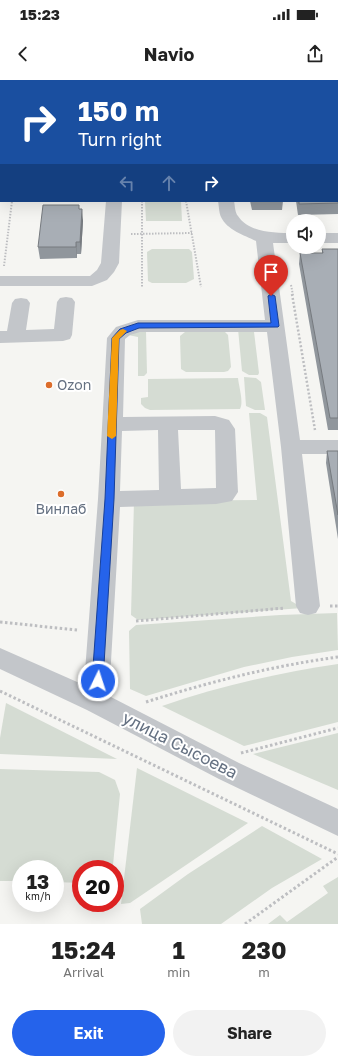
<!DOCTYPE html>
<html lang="en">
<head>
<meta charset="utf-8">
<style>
	:root { --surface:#fff; --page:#f2f2f2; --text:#222; --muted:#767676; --accent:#2563eb }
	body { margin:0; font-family:"Golos Text",sans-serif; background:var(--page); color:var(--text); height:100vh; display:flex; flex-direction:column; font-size:15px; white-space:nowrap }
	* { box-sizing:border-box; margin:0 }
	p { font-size:13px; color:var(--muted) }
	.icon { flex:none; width:22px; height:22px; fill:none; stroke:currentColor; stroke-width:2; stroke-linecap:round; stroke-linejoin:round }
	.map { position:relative; height:844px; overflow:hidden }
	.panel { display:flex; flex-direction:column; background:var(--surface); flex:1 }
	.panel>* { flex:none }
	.hud { position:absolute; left:0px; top:0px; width:338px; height:122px; box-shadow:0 4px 16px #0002; background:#1a4fa0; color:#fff; overflow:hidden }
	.fabs { position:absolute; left:286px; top:134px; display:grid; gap:8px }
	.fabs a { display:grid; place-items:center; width:40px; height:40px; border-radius:50%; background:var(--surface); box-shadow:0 4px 16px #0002; font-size:20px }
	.speed { position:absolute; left:12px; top:780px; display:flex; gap:8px; font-size:20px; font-weight:700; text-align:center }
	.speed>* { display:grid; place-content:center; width:52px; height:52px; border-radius:50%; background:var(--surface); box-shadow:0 4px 16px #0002; line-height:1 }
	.speed small { font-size:10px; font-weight:400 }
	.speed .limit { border:6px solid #d22; background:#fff; color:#111 }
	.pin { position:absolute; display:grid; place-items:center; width:34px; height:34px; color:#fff; margin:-41px -17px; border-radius:50% 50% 50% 0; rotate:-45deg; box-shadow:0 0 4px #0007 }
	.pin .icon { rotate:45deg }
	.me { position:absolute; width:44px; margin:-22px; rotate:4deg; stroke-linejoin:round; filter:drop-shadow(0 0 3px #0008) }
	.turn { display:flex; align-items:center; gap:14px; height:84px; padding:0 12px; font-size:18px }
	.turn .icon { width:52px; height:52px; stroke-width:2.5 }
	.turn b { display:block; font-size:28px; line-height:34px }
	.lanes { display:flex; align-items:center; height:38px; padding:0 12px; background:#0003; justify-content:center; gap:20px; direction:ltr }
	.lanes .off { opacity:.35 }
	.eta { display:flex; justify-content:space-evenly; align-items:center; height:68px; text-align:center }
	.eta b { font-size:24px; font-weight:700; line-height:28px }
	.action { display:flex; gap:8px; margin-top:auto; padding:8px 12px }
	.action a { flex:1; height:46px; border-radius:24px; background:var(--accent); color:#fff; font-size:16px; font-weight:700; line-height:46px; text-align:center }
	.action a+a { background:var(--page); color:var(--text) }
	.status { display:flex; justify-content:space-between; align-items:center; height:28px; padding:0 20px; background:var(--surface); direction:ltr }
	.status svg { height:11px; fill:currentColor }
	header { display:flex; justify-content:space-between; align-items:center; height:52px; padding:0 12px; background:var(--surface); font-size:18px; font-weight:700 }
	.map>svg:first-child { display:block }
</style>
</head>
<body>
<div class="status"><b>15:23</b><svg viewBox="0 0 49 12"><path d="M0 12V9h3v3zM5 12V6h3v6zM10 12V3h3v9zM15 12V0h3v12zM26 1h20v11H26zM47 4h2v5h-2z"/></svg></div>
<header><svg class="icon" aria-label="back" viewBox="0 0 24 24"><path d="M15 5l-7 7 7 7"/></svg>Navio<svg class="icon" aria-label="share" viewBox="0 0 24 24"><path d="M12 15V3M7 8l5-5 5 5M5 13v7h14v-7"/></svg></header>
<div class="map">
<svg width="338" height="844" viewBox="0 0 338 844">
	<rect width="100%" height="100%" fill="#f5f5f2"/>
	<g fill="#d5dcd3">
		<polygon points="145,121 181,121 182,141 146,141"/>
		<polygon points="152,169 189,169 192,172 194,199 186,203 152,203 148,201 147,172"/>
		<polygon points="238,249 254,252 259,293 258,295 249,295 242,291"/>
		<polygon points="146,251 147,293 144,296 138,296 138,257 128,255 129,252"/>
		<polygon points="185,252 225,252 228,255 231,287 228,291 224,292 186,292 181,289 180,256"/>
		<polygon points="244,297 256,298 261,302 265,330 255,330 246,326"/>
		<path d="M238,298c1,9 6,25 2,31l-90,1 -5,-2 -4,-4v-6l7,-1v-18z"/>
		<polygon points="249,333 260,333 267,337 291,521 303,528 138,540 131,535 134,421 257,420"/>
		<polygon points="337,533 338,570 292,577 244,587 146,616 130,609 129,551 136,545 280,535"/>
		<path d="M338,584v58l-94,24 -82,-40c57,-20 116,-33 176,-42z"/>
		<polygon points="6,623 117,679 0,674 0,658"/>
		<polygon points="338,653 338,710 253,674"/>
		<polygon points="137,688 248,743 130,823 121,824"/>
		<polygon points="0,689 99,692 115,700 120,714 113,785 110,789 81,789 81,803 55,802 55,789 21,789 21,801 0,801"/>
		<polygon points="262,746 322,779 272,808 221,844 142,844 140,829 188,794"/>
		<polygon points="338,797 338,844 268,844 280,835 287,842 328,813 323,806"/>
	</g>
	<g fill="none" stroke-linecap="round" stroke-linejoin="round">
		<g stroke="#bdbec1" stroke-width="2" stroke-dasharray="1.5 1.5" stroke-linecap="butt">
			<polyline points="142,121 142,207"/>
			<polyline points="186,121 201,207"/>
			<polyline points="131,154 192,153"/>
			<polyline points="4,186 12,121"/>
			<polyline points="291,205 293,215"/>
		</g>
		<polyline stroke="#bdbec1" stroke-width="2.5" stroke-dasharray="2 2" stroke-linecap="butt" points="292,214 315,350"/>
		<g stroke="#bdbec1" stroke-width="3" stroke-dasharray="2.5 2.5" stroke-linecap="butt">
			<polyline points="330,526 338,526"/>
			<polyline points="136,541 285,528"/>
			<polyline points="0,542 77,550"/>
			<polyline points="0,611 338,774"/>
			<path d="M146,622c63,-20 126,-36 192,-45"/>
			<polyline points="241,673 338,648"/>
			<polyline points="245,844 338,777"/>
		</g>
		<g fill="#c3c6ca" fill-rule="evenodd">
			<polygon points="102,0 116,0 117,1 103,1"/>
			<rect x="337" y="3" width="1" height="8"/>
			<rect x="337" y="36" width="1" height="8"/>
			<rect x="0" y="69" width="1" height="10"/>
			<rect x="337" y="100" width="1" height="10"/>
			<rect x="0" y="107" width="1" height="10"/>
			<polygon points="106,121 122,121 119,183 114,192 107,200 92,206 0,206 0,196 90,196 97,190 101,183"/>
			<path d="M218,121h16c1,5 1,12 4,15 11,17 37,17 55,17v10h-20l27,197h38v14h-36l18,152 -4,7 -8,2 -8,-2 -4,-7 -15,-159 -14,-115h-127l-10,3 -5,4 -2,78 92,-1 14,4 6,9 3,63 -6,9 -16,3 -96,3 -11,189 130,67 99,46v27l-119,-57 -132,-69 -87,-41v-21l84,37 14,-186 9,-161 9,-11 22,-7h127l-9,-79c-12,-6 -29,-11 -35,-24 -2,-4 -2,-11 -3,-16zM158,350l1,60 -39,1 2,-60zM178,350h37l1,58 -35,1z"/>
			<rect x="319" y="153" width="19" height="10"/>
			<polygon points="66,217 72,218 75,222 72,255 70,259 63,261 0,263 0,251 7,251 12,223 15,219 21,218 27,219 30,223 26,250 54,249 57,222 60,218"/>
		</g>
	</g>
	<g fill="#90969c">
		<polygon points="338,106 338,134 298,135 296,121 337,121"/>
		<polygon points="250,121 283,121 282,130 252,130"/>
		<polygon points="79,125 79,129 83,141 81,174 77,174 77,178 40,179 38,167"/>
		<polygon points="322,169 338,169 338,350 328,350 299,184 300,173 322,173"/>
		<polygon points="327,371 338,371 338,459 326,383"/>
	</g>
	<g fill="#767a7f">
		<polygon points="82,129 83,141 81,174 80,162"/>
		<polygon points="76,162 77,174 77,178 76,167"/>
	</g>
	<g fill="#a8aeb5" stroke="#767a7f">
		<rect x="31" y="0" width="53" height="1"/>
		<polygon points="337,106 338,106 338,123 299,124 299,121 337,121"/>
		<polygon points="43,125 79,125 79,129 82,129 80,162 76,162 76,167 38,167"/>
		<polygon points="322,169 338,169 338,338 330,338 300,173 323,173"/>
		<polygon points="327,371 338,371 338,435"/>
	</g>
	<polygon fill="#2563eb" stroke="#184099" points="271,214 275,216 279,246 278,247 139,248 126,253 119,259 114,419 103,601 101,604 98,606 94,604 92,601 105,419 112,258 120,249 138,243 271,243 268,216"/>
	<polygon fill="#f59e0b" points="123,249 127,251 119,259 116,356 112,359 107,356 112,258 120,250"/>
	<g fill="#dc6d2b" stroke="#fff" stroke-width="1.5">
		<circle cx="49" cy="305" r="4"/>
		<circle cx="61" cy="414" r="4"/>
	</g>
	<g text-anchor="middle" stroke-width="4" stroke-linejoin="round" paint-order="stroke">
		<g font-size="14" fill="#657182" stroke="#fff" text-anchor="start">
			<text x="57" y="310">Ozon</text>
			<text x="61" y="434" text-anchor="middle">Винлаб</text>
		</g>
		<g font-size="17" fill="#657182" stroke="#fff">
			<text transform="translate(180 665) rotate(27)" y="6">улица Сысоева</text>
		</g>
	</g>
</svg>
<div class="fabs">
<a><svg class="icon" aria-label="sound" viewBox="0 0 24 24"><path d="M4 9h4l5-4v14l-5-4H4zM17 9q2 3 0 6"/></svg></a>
</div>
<div class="speed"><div>13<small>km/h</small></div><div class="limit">20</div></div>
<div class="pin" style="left:271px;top:216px;background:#d93025"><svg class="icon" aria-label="arrive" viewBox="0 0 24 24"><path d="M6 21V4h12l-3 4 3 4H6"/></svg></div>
<svg class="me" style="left:98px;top:601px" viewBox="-20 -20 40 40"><circle r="17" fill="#2563eb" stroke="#fff" stroke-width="3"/><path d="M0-11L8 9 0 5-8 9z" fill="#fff"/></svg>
<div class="hud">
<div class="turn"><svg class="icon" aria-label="right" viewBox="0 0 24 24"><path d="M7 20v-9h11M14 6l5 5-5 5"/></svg><div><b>150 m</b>Turn right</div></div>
<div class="lanes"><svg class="icon off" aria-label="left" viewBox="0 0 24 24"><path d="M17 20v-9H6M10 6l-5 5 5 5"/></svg><svg class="icon off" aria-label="ahead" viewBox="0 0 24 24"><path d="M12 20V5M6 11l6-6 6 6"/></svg><svg class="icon" aria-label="right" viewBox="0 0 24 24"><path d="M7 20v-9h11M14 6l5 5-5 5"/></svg></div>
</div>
</div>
<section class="panel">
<div class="eta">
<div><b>15:24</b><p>Arrival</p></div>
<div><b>1</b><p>min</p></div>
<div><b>230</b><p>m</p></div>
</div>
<div class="action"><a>Exit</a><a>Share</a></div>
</section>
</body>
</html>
